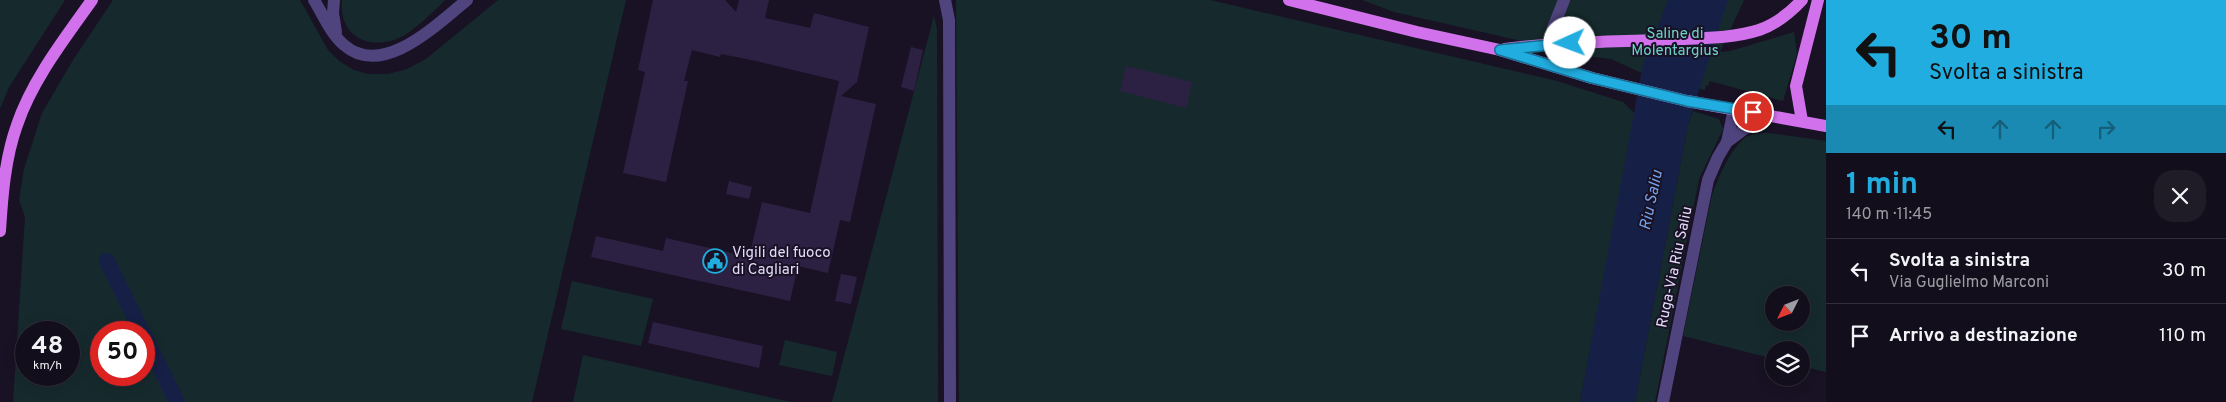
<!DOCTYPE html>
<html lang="it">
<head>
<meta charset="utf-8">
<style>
	:root { --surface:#120e1b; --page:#1f1c28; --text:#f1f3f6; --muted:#9c9ca3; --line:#312e3a; --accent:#21ade0 }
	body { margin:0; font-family:Overpass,sans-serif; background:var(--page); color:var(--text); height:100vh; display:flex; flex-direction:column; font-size:19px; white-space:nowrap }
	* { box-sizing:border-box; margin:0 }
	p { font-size:16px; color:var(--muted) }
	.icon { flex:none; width:28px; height:28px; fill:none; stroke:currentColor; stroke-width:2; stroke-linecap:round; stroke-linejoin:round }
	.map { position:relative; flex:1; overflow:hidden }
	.panel { display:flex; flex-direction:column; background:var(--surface); width:400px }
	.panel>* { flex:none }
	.banner { background:#21ade0; color:#111; overflow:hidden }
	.needle { width:32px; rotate:228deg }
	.fabs { position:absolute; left:1765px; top:286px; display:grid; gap:10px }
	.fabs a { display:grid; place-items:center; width:45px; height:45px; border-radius:50%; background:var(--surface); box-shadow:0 2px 12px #0003,0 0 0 1px var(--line); font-size:25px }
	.speed { position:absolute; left:15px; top:321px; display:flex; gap:10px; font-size:25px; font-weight:700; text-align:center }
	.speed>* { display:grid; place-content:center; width:65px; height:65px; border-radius:50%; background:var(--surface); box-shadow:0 2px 12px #0003,0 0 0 1px var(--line); line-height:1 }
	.speed small { font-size:12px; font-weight:400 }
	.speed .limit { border:8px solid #d22; background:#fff; color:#111 }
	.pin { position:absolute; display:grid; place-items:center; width:42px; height:42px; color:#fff; margin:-21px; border:2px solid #fff; border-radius:50%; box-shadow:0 1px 5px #0007 }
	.me { position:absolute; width:55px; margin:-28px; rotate:268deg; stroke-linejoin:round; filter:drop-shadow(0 0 4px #0008) }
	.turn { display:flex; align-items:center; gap:18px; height:105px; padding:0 20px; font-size:22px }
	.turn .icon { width:65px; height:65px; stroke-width:2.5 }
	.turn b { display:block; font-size:35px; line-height:42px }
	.lanes { display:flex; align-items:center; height:48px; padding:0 20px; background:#0003; justify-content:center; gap:25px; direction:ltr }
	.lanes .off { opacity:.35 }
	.round { display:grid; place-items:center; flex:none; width:52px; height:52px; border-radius:20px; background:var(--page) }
	.headline { display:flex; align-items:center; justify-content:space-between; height:85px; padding:0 20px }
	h1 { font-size:30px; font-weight:700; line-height:38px; color:var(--accent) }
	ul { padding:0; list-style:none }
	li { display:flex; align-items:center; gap:15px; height:65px; padding:0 20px; border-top:1px solid var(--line) }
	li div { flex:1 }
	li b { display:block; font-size:19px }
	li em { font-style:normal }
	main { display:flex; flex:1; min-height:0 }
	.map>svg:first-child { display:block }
</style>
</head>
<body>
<main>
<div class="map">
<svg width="1826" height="402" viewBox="0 0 1826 402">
	<rect width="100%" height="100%" fill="#181224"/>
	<g fill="#162a2d" fill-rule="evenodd">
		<polygon points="0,0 65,0 9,87 0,109"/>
		<path d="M113,0h187l28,50 11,11 15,9 14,4h20l19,-5 19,-10 72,-59h128l-94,402h-519l12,-185 -6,-17 5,-31 18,-56 31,-53zM26,332h43v43h-43zM144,332v43h-43v-43z"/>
		<path d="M342,0h103c-11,11 -30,30 -44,37 -31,15 -63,-1 -59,-37z"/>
		<polygon points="956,0 1210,0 1557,81 1623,102 1635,114 1580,402 959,402"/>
		<polygon points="1362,0 1744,0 1720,52 1730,51 1794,32 1797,54 1783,101 1710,81 1708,86 1706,85 1705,90 1659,81 1611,59 1550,52 1526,42 1394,12"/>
		<polygon points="934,16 937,30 938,402 832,402"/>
		<polygon points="1693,111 1719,119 1723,129 1699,179 1655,402 1635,402 1688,125"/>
		<path d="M1769,133l57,8v231l-25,-6v-16h-27v9l-91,-23 29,-141c6,-17 19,-48 34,-58 6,-4 15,-4 23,-4zM1774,295h27v27h-27z"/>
		<polygon points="572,281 653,299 641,346 561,329"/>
		<polygon points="785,340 837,352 832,376 779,365"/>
		<polygon points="583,355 791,402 573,402"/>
	</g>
	<polygon fill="#161f45" points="1668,0 1728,0 1688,125 1635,402 1580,402 1643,64"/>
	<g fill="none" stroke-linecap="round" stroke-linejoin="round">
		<g stroke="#161f45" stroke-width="16">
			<polyline points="107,261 142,332"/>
			<polyline points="144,335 177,402"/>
		</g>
	</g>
	<g fill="#2d2143">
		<polygon points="653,0 725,0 736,12 739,0 769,0 765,18 810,28 814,13 869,27 857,82 841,96 876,104 850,222 840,220 828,273 798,266 790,301 591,257 596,236 663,251 666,238 749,257 762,202 810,213 839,81 756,61 721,54 720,57 692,50 684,81 688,81 666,182 623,173 645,72 638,70"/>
		<polygon points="911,47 923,50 914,91 901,87"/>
		<polygon points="1126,66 1192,82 1186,108 1120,91"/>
		<polygon points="729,181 752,187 749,199 726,194"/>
		<polygon points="841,274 857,277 851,304 835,301"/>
		<polygon points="653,322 763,346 759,368 648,343"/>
	</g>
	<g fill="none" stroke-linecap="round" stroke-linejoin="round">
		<g stroke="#4f447d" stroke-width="12">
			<path d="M314,0c9,15 17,34 30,45 39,34 93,-21 123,-45"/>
			<polyline points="334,0 333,13 336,32"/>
			<polyline points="945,0 949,20 950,402"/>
			<polyline points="1552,43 1553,28 1564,0"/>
			<polyline points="1727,142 1751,124 1769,115"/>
			<polyline points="1663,402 1708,180 1718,157 1727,142 1734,109"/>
		</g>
		<g stroke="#d171eb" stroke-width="12">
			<polyline points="1289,0 1417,32 1500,50 1592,78 1687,101 1826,126"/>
			<path d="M1505,49c58,-8 117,-7 175,-10 26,-1 54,-1 79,-9 17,-6 31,-17 43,-30"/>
			<polyline points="1802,121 1796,86 1818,0"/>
			<path d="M0,231c2,-34 5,-73 17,-106 15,-45 48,-87 75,-125"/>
		</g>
	</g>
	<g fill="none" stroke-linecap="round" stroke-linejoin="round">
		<g stroke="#157092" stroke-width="12">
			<polyline id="route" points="1570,43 1500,50 1592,78 1687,101 1753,112"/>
		</g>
		<use href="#route" stroke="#21ade0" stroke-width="9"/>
	</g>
	<defs>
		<g id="civic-ring" transform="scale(1.25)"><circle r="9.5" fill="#181224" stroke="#21ade0" stroke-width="1.5"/><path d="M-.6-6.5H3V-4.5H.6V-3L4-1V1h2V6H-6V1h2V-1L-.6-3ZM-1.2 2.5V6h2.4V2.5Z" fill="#21ade0"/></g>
	</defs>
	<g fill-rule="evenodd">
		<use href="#civic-ring" x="715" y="261"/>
	</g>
	<g text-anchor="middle" stroke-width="4" stroke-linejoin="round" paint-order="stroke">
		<g font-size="15" fill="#70d0c8" stroke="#181224">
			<text x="1675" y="38">Saline di<tspan x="1675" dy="17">Molentargius</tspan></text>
		</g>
		<g font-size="15" fill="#e3dbfa" stroke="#181224" text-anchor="start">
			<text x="732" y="257">Vigili del fuoco<tspan x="732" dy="17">di Cagliari</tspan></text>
		</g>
		<g font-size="15" fill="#e3dbfa" stroke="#181224">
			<text transform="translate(1674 267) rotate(-78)" y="5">Ruga-Via Riu Saliu</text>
		</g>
		<g font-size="16" font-style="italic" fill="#77a3ec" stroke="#181224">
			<text transform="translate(1650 200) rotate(-78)" y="6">Riu Saliu</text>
		</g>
	</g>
</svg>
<div class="fabs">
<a><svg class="needle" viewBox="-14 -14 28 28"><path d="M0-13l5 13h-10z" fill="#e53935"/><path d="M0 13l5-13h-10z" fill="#9c9ca3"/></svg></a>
<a><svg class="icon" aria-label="layers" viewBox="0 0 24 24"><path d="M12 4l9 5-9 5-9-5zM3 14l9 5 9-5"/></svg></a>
</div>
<div class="speed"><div>48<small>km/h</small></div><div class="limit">50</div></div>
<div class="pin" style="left:1753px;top:112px;background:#d93025"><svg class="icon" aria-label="arrive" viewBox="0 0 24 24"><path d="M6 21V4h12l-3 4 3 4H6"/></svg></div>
<svg class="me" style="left:1570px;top:43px" viewBox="-20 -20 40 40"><circle r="19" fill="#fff"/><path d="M0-13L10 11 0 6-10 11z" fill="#21ade0"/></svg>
</div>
<section class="panel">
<div class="banner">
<div class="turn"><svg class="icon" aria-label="left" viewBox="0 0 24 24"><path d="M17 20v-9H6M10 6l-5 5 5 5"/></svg><div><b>30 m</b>Svolta a sinistra</div></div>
<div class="lanes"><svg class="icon" aria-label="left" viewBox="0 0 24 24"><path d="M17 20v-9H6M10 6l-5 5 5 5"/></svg><svg class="icon off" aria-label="ahead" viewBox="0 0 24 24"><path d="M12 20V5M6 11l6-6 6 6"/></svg><svg class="icon off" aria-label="ahead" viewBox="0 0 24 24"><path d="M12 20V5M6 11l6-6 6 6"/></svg><svg class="icon off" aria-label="right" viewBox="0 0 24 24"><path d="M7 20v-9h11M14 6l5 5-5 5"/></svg></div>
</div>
<div class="headline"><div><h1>1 min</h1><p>140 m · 11:45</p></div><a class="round"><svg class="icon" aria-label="close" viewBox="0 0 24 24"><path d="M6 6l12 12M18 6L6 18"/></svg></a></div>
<ul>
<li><svg class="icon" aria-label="left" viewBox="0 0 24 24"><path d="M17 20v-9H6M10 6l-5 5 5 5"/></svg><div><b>Svolta a sinistra</b><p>Via Guglielmo Marconi</p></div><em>30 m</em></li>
<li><svg class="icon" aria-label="arrive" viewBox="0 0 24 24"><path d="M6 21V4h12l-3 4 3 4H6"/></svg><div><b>Arrivo a destinazione</b></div><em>110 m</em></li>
</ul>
</section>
</main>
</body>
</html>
